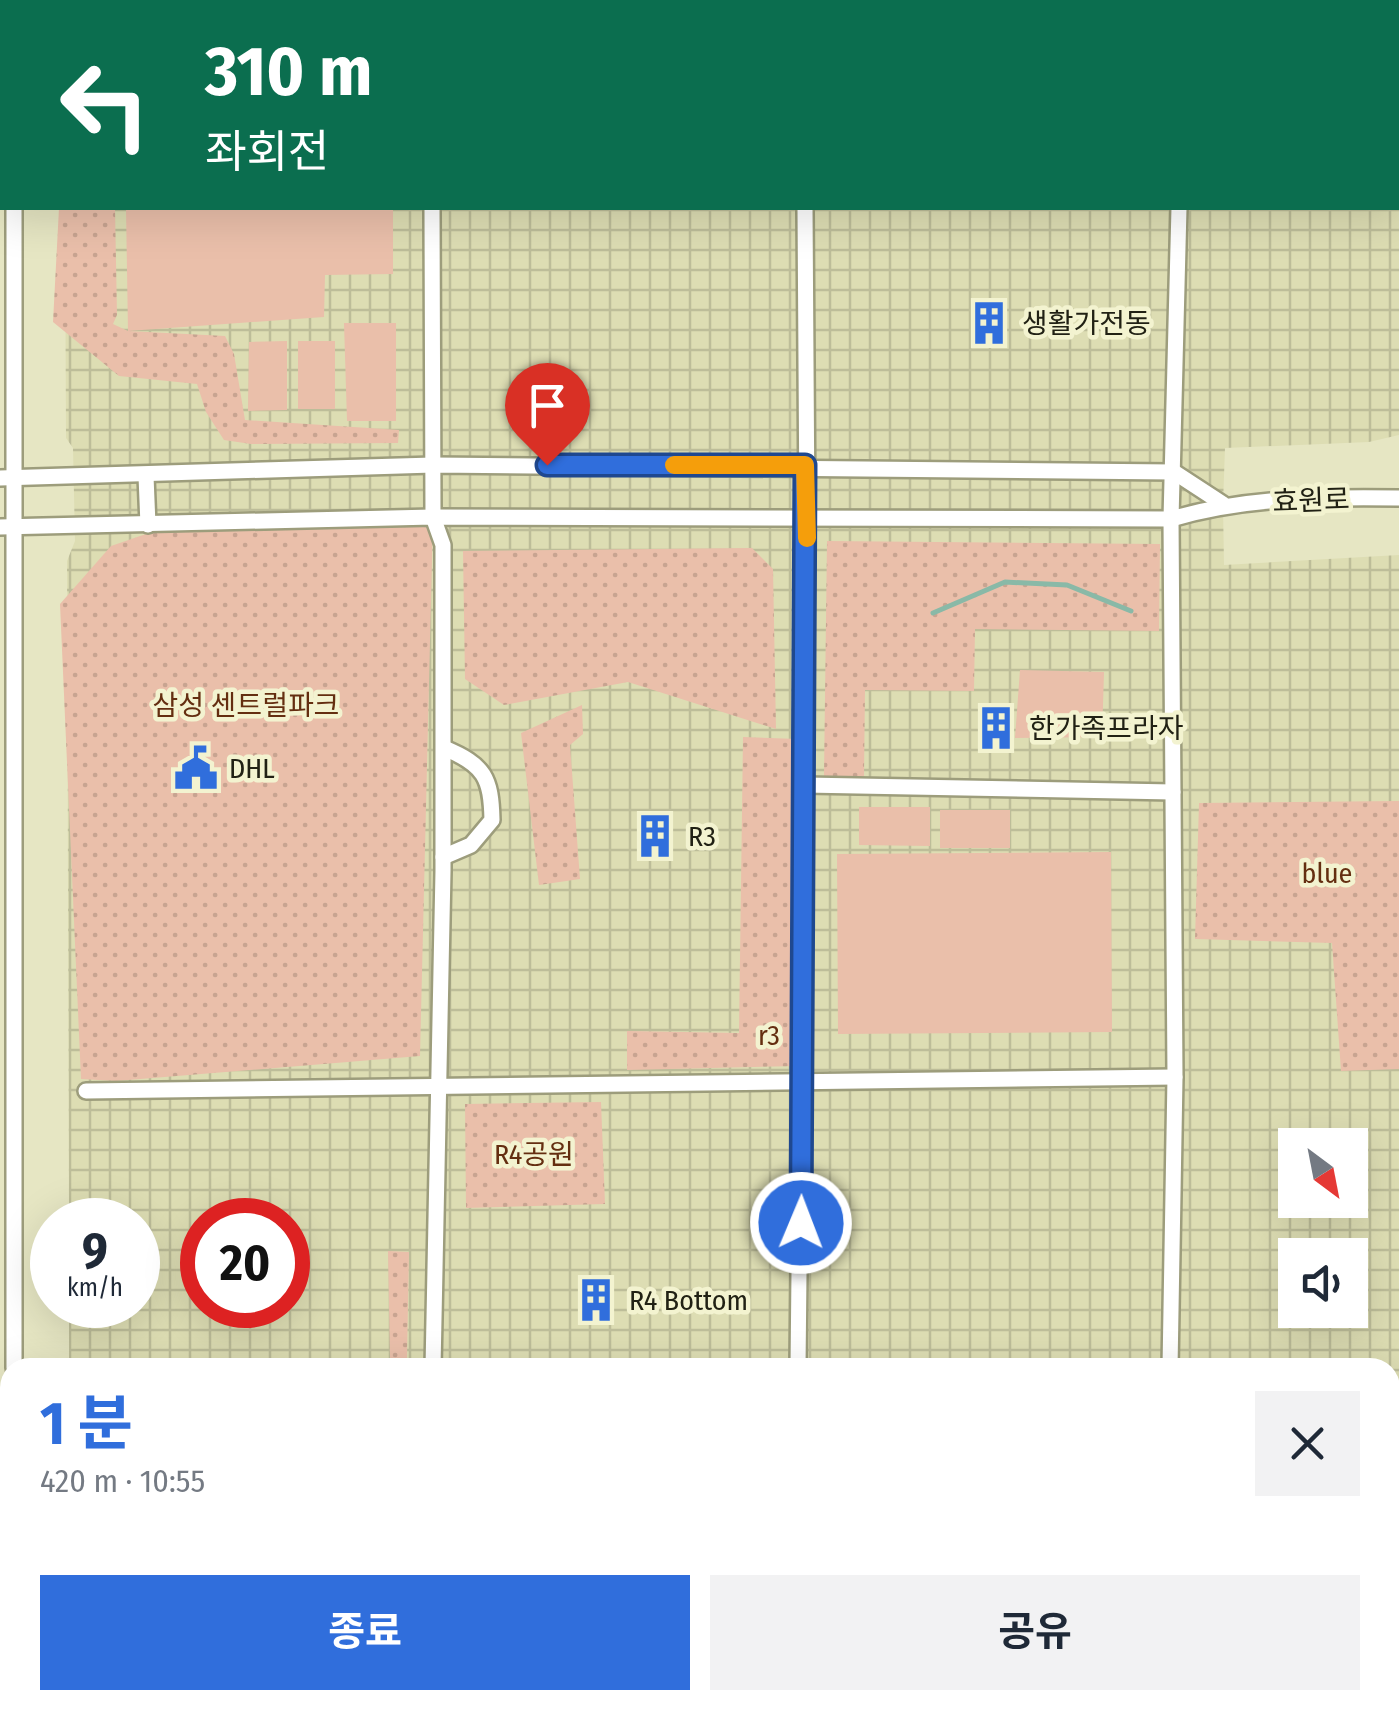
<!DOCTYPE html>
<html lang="ko">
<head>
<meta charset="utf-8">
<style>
	:root { --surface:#fff; --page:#f2f2f3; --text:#1f2937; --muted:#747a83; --accent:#306edc }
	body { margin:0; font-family:"Fira Sans Condensed","Noto Sans KR",sans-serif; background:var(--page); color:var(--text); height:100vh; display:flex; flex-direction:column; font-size:38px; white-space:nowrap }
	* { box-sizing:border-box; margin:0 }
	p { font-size:32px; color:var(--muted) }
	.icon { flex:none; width:55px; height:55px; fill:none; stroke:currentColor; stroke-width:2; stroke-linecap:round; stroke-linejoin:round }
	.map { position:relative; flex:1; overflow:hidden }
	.side { position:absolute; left:0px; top:1358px; width:1400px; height:352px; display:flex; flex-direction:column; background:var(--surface); border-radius:30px 30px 0 0; box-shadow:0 10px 40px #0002 }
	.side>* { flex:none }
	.hud { position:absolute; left:0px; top:0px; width:1400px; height:210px; box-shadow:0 10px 40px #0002; background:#0b6e4f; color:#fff; overflow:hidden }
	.needle { width:65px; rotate:148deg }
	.buttons { position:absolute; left:1278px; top:1128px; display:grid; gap:20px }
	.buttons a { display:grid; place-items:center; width:90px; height:90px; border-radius:0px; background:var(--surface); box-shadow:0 10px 40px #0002; font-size:50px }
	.speed { position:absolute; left:30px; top:1198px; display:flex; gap:20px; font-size:50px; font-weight:700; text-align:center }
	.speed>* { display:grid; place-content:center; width:130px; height:130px; border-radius:50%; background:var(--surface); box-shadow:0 10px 40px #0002; line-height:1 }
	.speed small { font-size:25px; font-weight:400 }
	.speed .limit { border:15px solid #d22; background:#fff; color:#111 }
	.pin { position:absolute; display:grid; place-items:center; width:85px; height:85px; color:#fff; margin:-102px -42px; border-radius:50% 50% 50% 0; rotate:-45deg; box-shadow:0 0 10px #0007 }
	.pin .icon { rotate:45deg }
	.me { position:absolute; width:110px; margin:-55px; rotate:1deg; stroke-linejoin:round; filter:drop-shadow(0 0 8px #0008) }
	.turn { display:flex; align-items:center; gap:35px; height:210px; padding:0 40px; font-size:45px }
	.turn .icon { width:130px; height:130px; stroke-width:2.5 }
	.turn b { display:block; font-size:70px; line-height:85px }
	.round { display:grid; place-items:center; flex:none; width:105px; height:105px; border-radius:0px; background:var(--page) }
	.summary { display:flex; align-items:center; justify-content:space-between; height:170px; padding:0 40px }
	h1 { font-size:60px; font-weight:700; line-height:75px; color:var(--accent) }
	.primary-button { display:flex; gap:20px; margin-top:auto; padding:20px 40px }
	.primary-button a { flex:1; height:115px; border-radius:0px; background:var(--accent); color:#fff; font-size:40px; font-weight:700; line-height:115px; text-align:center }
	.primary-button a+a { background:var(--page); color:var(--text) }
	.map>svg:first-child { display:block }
</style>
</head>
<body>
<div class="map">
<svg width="1399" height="1709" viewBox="0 0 1399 1709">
	<defs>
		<pattern id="industrial-grid" width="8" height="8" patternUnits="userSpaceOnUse" patternTransform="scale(2.5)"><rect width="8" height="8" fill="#ddddb3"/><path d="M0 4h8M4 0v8" fill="none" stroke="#bdbd99"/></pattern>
		<pattern id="green-dots" width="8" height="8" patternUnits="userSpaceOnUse" patternTransform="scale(2.5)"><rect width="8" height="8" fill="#eabfaa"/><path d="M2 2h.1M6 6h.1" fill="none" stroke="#c8a491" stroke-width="1.8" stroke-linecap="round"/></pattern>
	</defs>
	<rect width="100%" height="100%" fill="#e6e6c3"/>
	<path fill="url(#industrial-grid)" fill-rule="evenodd" d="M64,0h1335v435l-30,7 -144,6 -2,56 1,61 175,-10v1154h-1331v-9h1322v-332l-1321,-1v-62h69v-85h-69l-2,-659 8,-20 -2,-93 -7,-10 -1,-230h1333v-206zM1295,1145h55v55h-55zM202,1220h86v85h-86zM1295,1255h55v55h-55z"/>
	<g fill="url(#green-dots)">
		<polygon points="59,208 115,208 117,315 113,324 128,331 225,336 234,354 245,420 399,430 398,443 251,444 224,440 206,412 197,384 119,376 53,322"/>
		<polygon points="433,517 420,1056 116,1081 81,1079 60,604 111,546 175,524"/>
		<polygon points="827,541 1160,544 1159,631 975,629 974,691 865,690 864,776 824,776"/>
		<polygon points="752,548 773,569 776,729 628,682 504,705 465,679 463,551"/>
		<polygon points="582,705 583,734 570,745 580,879 539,885 521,733"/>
		<polygon points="743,737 798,739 799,1066 627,1070 627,1031 739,1033"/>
		<polygon points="1399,801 1399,1069 1341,1071 1332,943 1195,939 1199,803"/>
		<polygon points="601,1102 605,1204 466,1208 465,1104"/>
		<polygon points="388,1251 409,1252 407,1359 390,1358"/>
		<polygon points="97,1700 413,1700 412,1709 97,1709"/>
	</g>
	<g fill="#eabfaa">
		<polygon points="126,208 393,208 393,274 325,275 324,317 128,331"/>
		<polygon points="396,323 396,421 347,421 344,323"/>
		<polygon points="287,341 287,410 248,411 249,342"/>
		<rect x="298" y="341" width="37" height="68"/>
		<polygon points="1020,670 1104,672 1102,737 1015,738"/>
		<polygon points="859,807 930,807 930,846 859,845"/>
		<rect x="940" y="810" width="70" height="38"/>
		<polygon points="1111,852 1112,1032 838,1034 837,854"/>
	</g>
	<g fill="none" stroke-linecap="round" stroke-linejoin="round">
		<polyline stroke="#89b9a7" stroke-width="5" points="933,613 1005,582 1067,585 1131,611"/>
		<g stroke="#9d9d7c" stroke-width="20">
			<g id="minor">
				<polyline points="430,0 430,2"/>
				<polyline points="805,0 805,2"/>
				<polyline points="16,2 16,0"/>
				<polyline points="1183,2 1183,0"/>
				<polyline points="14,208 14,1368"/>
				<polyline points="432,208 433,517 443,545 443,871 433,1368"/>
				<polyline points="146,476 148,525"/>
				<polyline points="0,478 433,465 1174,472 1223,504"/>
				<path d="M0,527l433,-10 738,2c75,-22 151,-22 228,-21"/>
				<polyline points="805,785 1173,792"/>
				<path d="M443,857l28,-12 21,-25c-1,-42 -7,-55 -48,-72"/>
				<polyline points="86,1091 1175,1077"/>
				<polyline points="798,1368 807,515 805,208"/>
				<polyline points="1170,1368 1175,1077 1171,519 1179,208"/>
				<polyline points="0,1420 10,1419"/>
				<polyline points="1390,1679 1399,1679"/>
				<polyline points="431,1700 431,1709"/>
				<polyline points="21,1709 21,1700"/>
				<polyline points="793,1709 793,1700"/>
				<polyline points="1133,1709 1133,1700"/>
			</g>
		</g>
		<use href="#minor" stroke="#fff" stroke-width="15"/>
	</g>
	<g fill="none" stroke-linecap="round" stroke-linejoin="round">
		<g stroke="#1f488f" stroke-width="25">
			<polyline id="route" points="547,465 805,465 801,1223"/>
		</g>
		<use href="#route" stroke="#306edc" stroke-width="18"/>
		<polyline stroke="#f59e0b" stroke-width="18" points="674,465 805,465 807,538"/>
	</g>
	<defs>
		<g id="building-bare" transform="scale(3.45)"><path d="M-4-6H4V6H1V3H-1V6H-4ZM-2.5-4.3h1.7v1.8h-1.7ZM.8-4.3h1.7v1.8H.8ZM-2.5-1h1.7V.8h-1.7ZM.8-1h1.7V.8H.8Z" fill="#306edc" stroke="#f3f3d0" stroke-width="2.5" paint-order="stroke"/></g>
		<g id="civic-bare" transform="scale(3.45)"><path d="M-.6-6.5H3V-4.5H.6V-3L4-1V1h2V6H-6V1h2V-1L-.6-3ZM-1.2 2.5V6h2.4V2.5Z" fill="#306edc" stroke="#f3f3d0" stroke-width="2.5" paint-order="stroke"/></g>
	</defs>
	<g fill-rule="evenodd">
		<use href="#building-bare" x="989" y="323"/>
		<use href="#building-bare" x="996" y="728"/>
		<use href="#civic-bare" x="196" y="768"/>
		<use href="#building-bare" x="655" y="836"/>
		<use href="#building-bare" x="596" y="1300"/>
	</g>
	<g text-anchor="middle" stroke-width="9" stroke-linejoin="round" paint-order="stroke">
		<g font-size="28" fill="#212114" stroke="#f3f3d0" text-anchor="start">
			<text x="1022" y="333">생활가전동</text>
			<text x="1029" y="738">한가족프라자</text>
			<text x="229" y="778">DHL</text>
			<text x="688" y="846">R3</text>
			<text x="629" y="1310">R4 Bottom</text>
		</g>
		<g font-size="28" fill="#212114" stroke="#f3f3d0">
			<text transform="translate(1311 500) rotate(-2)" y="10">효원로</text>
		</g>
		<g font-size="28" fill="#642e10" stroke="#f3f3d0">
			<text x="246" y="715">삼성 센트럴파크</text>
			<text x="1327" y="883">blue</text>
			<text x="769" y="1045">r3</text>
			<text x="534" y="1164">R4공원</text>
		</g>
	</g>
</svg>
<div class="buttons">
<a><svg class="needle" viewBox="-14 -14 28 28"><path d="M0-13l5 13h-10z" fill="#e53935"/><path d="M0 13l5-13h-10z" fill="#747a83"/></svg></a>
<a><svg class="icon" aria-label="sound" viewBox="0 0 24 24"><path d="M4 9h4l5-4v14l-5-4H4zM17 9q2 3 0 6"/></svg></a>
</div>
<div class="speed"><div>9<small>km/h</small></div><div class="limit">20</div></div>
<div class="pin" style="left:547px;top:465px;background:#d93025"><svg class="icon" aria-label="arrive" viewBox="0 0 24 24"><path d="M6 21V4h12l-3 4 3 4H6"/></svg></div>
<svg class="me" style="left:801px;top:1223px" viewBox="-20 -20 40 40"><circle r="17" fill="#306edc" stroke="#fff" stroke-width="3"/><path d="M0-11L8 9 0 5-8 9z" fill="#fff"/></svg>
<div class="hud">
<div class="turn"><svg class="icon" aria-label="left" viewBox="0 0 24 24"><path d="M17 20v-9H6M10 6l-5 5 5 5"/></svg><div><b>310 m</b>좌회전</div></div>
</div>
<section class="side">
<div class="summary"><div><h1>1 분</h1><p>420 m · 10:55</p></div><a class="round"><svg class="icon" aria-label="close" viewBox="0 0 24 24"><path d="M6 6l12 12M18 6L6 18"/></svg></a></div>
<div class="primary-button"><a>종료</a><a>공유</a></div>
</section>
</div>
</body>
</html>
